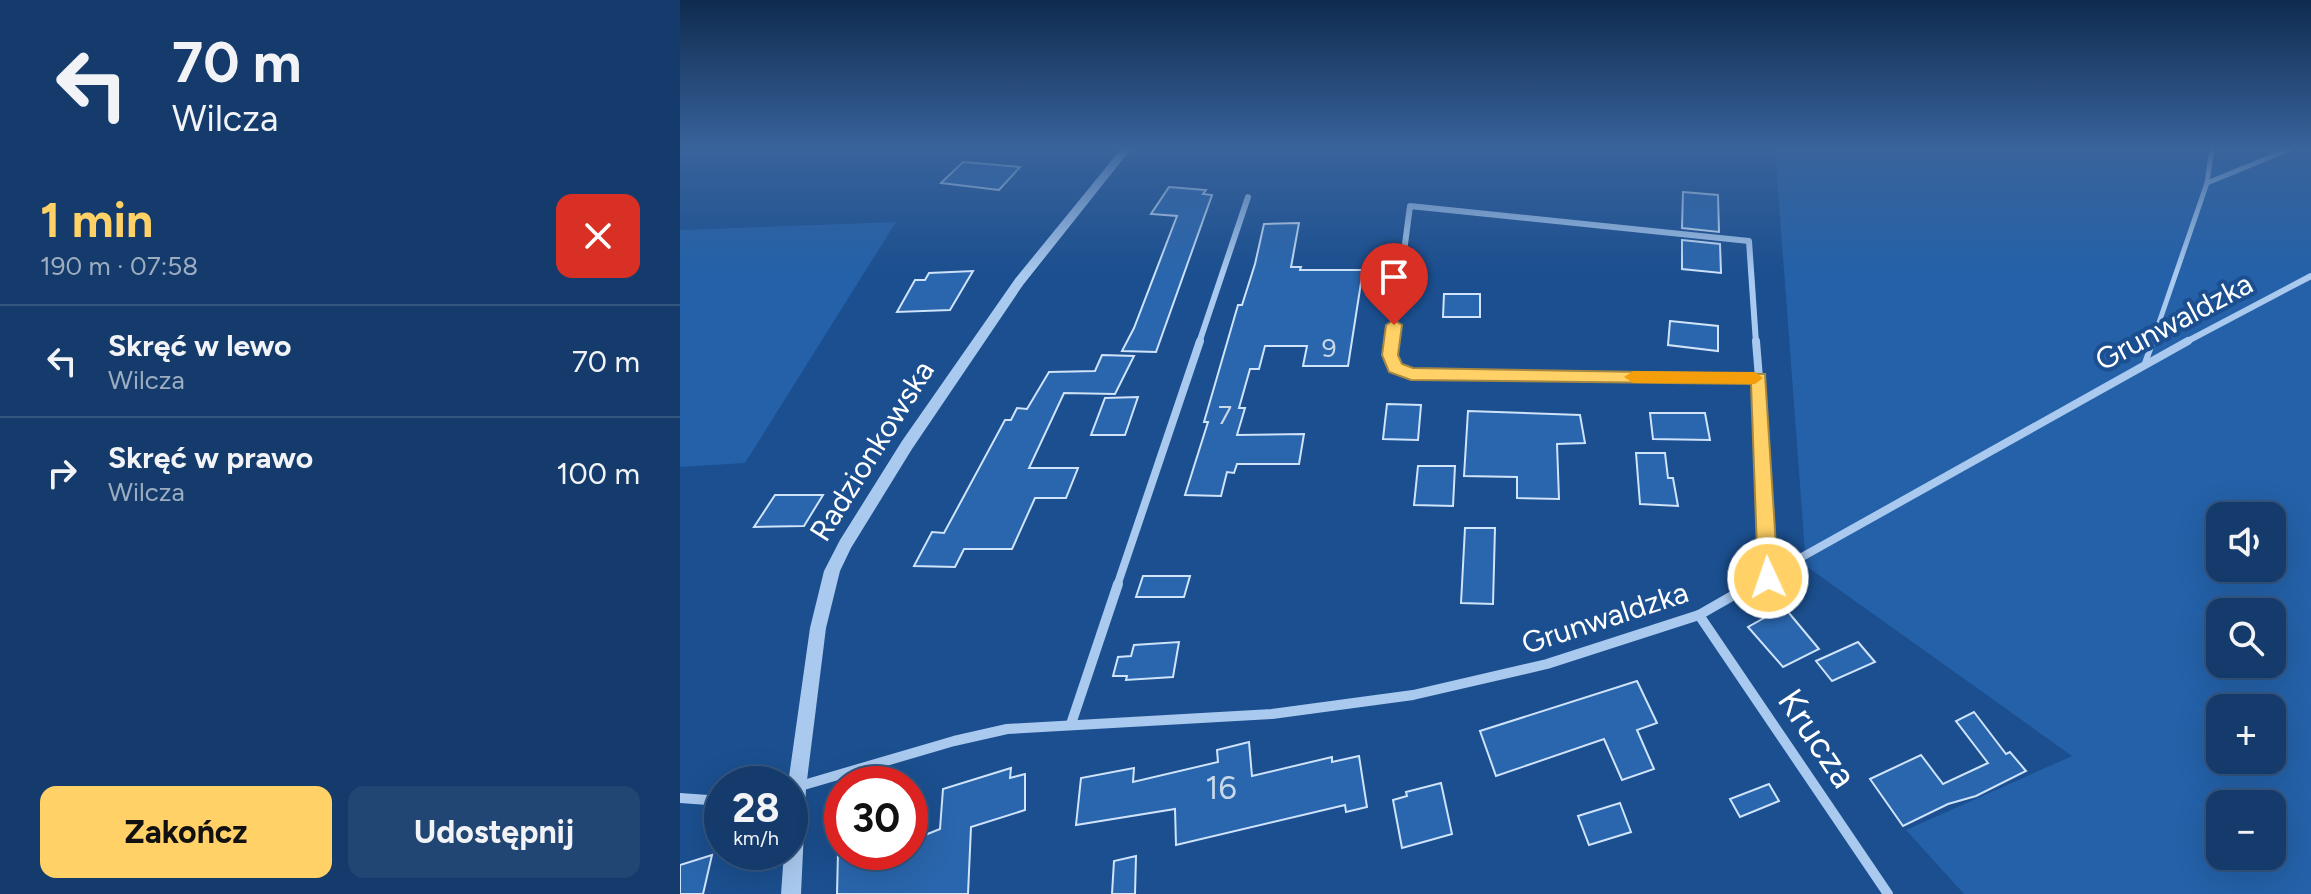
<!DOCTYPE html>
<html lang="pl">
<head>
<meta charset="utf-8">
<style>
	:root { --surface:#143b6b; --page:#214673; --text:#f1f3f6; --muted:#9dadc1; --line:#33557e; --accent:#ffd166 }
	body { margin:0; font-family:Figtree,sans-serif; background:var(--page); color:var(--text); height:100vh; display:flex; flex-direction:column; font-size:30px; white-space:nowrap }
	* { box-sizing:border-box; margin:0 }
	p { font-size:26px; color:var(--muted) }
	.icon { flex:none; width:44px; height:44px; fill:none; stroke:currentColor; stroke-width:2; stroke-linecap:round; stroke-linejoin:round }
	.map { position:relative; flex:1; overflow:hidden }
	.details { display:flex; flex-direction:column; background:var(--surface); width:680px }
	.details>* { flex:none }
	.hud { background:#143b6b; color:var(--text); overflow:hidden }
	.buttons { position:absolute; left:1526px; top:502px; display:grid; gap:16px }
	.buttons a { display:grid; place-items:center; width:80px; height:80px; border-radius:16px; background:var(--surface); box-shadow:0 8px 32px #0002,0 0 0 2px var(--line); font-size:40px }
	.speed { position:absolute; left:24px; top:766px; display:flex; gap:16px; font-size:40px; font-weight:700; text-align:center }
	.speed>* { display:grid; place-content:center; width:104px; height:104px; border-radius:50%; background:var(--surface); box-shadow:0 8px 32px #0002,0 0 0 2px var(--line); line-height:1 }
	.speed small { font-size:20px; font-weight:400 }
	.speed .limit { border:12px solid #d22; background:#fff; color:#111 }
	.pin { position:absolute; display:grid; place-items:center; width:68px; height:68px; color:#fff; margin:-82px -34px; border-radius:50% 50% 50% 0; rotate:-45deg; box-shadow:0 0 8px #0007 }
	.pin .icon { rotate:45deg }
	.me { position:absolute; width:88px; margin:-44px; rotate:357deg; stroke-linejoin:round; filter:drop-shadow(0 0 6px #0008) }
	.turn { display:flex; align-items:center; gap:28px; height:168px; padding:0 40px; font-size:36px }
	.turn .icon { width:104px; height:104px; stroke-width:2.5 }
	.turn b { display:block; font-size:56px; line-height:68px }
	.round { display:grid; place-items:center; flex:none; width:84px; height:84px; border-radius:16px; background:var(--page) }
	.overview { display:flex; align-items:center; justify-content:space-between; height:136px; padding:0 40px }
	h1 { font-size:48px; font-weight:700; line-height:60px; color:var(--accent) }
	.primary-button { display:flex; gap:16px; margin-top:auto; padding:16px 40px }
	.primary-button a { flex:1; height:92px; border-radius:16px; background:var(--accent); color:#111; font-size:32px; font-weight:700; line-height:92px; text-align:center }
	.primary-button a+a { background:var(--page); color:var(--text) }
	ul { padding:0; list-style:none }
	li { display:flex; align-items:center; gap:24px; height:112px; padding:0 40px; border-top:2px solid var(--line) }
	li div { flex:1 }
	li b { display:block; font-size:30px }
	li em { font-style:normal }
	main { display:flex; flex:1; min-height:0 }
	.map>svg:first-child { display:block }
</style>
</head>
<body>
<main>
<section class="details">
<div class="hud">
<div class="turn"><svg class="icon" aria-label="left" viewBox="0 0 24 24"><path d="M17 20v-9H6M10 6l-5 5 5 5"/></svg><div><b>70 m</b>Wilcza</div></div>
</div>
<div class="overview"><div><h1>1 min</h1><p>190 m · 07:58</p></div><a class="round" style="background:#d93025;color:#fff"><svg class="icon" aria-label="close" viewBox="0 0 24 24"><path d="M6 6l12 12M18 6L6 18"/></svg></a></div>
<ul>
<li><svg class="icon" aria-label="left" viewBox="0 0 24 24"><path d="M17 20v-9H6M10 6l-5 5 5 5"/></svg><div><b>Skręć w lewo</b><p>Wilcza</p></div><em>70 m</em></li>
<li><svg class="icon" aria-label="right" viewBox="0 0 24 24"><path d="M7 20v-9h11M14 6l5 5-5 5"/></svg><div><b>Skręć w prawo</b><p>Wilcza</p></div><em>100 m</em></li>
</ul>
<div class="primary-button"><a>Zakończ</a><a>Udostępnij</a></div>
</section>
<div class="map">
<svg width="1631" height="894" viewBox="0 0 1631 894">
	<rect width="100%" height="100%" fill="#1b4f8f"/>
	<g fill="#2461a8" fill-rule="evenodd">
		<path d="M1095,149h536v745h-347l-58,-64 166,-74 -266,-190zM1540,516h52v52h-52zM1540,612h52v52h-52zM1540,708h52v52h-52zM1540,804h52v52h-52z"/>
		<polygon points="216,222 65,463 0,467 0,230"/>
	</g>
	<g fill="#2a66ad" stroke="#cfe3fa" stroke-width="2">
		<polygon points="283,162 340,167 319,190 261,183"/>
		<polygon points="489,187 526,190 523,194 532,195 476,352 442,351 454,328 497,216 471,214"/>
		<polygon points="1003,192 1038,195 1039,232 1002,228"/>
		<polygon points="619,223 611,267 621,267 620,270 683,270 668,366 623,366 627,346 585,346 579,369 570,369 559,408 565,408 557,435 624,434 619,464 557,464 554,473 547,472 541,496 505,495 528,422 524,422 558,305 562,305 575,264 584,224"/>
		<polygon points="1002,240 1040,244 1041,273 1002,269"/>
		<polygon points="293,271 270,310 217,312 235,280 245,280 249,273"/>
		<polygon points="764,294 800,294 800,317 763,317"/>
		<polygon points="990,321 1038,326 1038,351 988,345"/>
		<polygon points="422,355 454,356 435,394 384,393 349,468 398,468 386,498 355,498 332,549 284,549 275,567 234,566 252,532 264,533 325,420 331,420 337,408 347,409 369,372 415,371"/>
		<polygon points="458,397 445,435 411,435 425,398"/>
		<polygon points="707,404 741,405 738,440 703,439"/>
		<polygon points="788,411 900,415 905,443 877,444 879,499 837,498 837,477 784,476"/>
		<polygon points="970,413 1025,413 1030,440 973,439"/>
		<polygon points="956,453 985,453 988,478 993,478 998,506 960,504"/>
		<polygon points="738,466 775,466 773,506 734,505"/>
		<polygon points="95,495 143,495 124,526 74,527"/>
		<polygon points="785,528 815,528 813,604 781,603"/>
		<polygon points="463,576 510,576 504,597 456,597"/>
		<polygon points="1104,607 1139,649 1103,667 1068,627"/>
		<polygon points="499,642 493,677 446,680 447,676 433,676 438,657 451,656 454,645"/>
		<polygon points="1178,642 1195,662 1152,681 1136,661"/>
		<polygon points="957,681 977,723 957,730 974,769 942,780 924,739 816,776 800,731"/>
		<polygon points="1294,712 1326,754 1330,752 1346,771 1296,796 1268,804 1223,826 1190,779 1241,755 1263,784 1308,763 1276,721"/>
		<polygon points="569,742 572,776 652,757 652,762 679,756 687,807 666,812 665,805 496,845 495,809 396,825 401,778 454,768 453,782 538,762 537,750"/>
		<polygon points="331,768 330,778 345,774 345,810 291,827 288,894 157,894 158,852 230,852 230,841 260,829 263,789"/>
		<polygon points="761,783 772,834 722,848 713,800 727,796 726,792"/>
		<polygon points="1089,784 1099,801 1060,817 1050,799"/>
		<polygon points="940,803 951,832 909,845 898,816"/>
		<polygon points="32,855 23,894 0,894 0,865"/>
		<polygon points="456,856 455,894 432,894 434,861"/>
	</g>
	<g fill="none" stroke-linecap="round" stroke-linejoin="round">
		<g stroke="#a9c9ee" stroke-width="5">
			<polyline points="1527,183 1532,149"/>
			<polyline points="1472,343 1527,183 1610,149"/>
		</g>
		<polyline stroke="#a9c9ee" stroke-width="6" points="1465,363 1473,341"/>
		<g stroke="#a9c9ee" stroke-width="6">
			<polyline points="519,343 568,197"/>
			<polyline points="712,343 730,206 1069,241 1076,343"/>
			<polyline points="1504,343 1631,276"/>
		</g>
		<g stroke="#a9c9ee" stroke-width="8">
			<polyline points="712,341 710,355 715,367 731,374 1079,378"/>
			<polyline points="1076,341 1079,378"/>
			<polyline points="1079,378 1088,578"/>
			<polyline points="437,586 520,341"/>
			<polyline points="1070,586 1508,341"/>
		</g>
		<g stroke="#a9c9ee" stroke-width="10">
			<polyline points="1019,615 1208,894"/>
			<polyline points="391,724 438,584"/>
			<polyline points="110,789 274,741 327,729 592,714 733,695 867,664 1019,615 1073,584"/>
			<polyline points="0,798 42,801"/>
		</g>
		<polygon fill="#a9c9ee" fill-rule="evenodd" points="441,149 451,149 343,285 232,449 171,548 160,571 146,628 126,788 121,894 101,894 104,852 110,852 110,784 108,784 130,628 144,571 160,540 222,441 335,279"/>
	</g>
	<linearGradient id="sky" x2="0" y2="1"><stop stop-color="#0f2b4f"/><stop offset="0.54" stop-color="#39639b"/><stop offset="1" stop-color="#39639b" stop-opacity="0"/></linearGradient>
	<rect width="1631" height="274" fill="url(#sky)"/>
	<polygon fill="#ffd166" stroke="#a68842" stroke-width="2" points="714,320 722,325 718,355 722,364 733,368 1085,374 1098,578 1095,585 1088,587 1081,585 1078,578 1071,384 731,380 709,372 702,355 706,325"/>
	<polygon fill="#f59e0b" points="953,371 1075,372 1083,378 1075,384 953,383 944,377"/>
	<g text-anchor="middle" stroke-width="8" stroke-linejoin="round" paint-order="stroke">
		<g font-size="26" fill="#cad9ea">
			<text x="649" y="357">9</text>
			<text x="545" y="424">7</text>
		</g>
		<g font-size="30" fill="#fff" stroke="#1b4f8f">
			<text transform="translate(1494 322) rotate(-28)" y="10">Grunwaldzka</text>
			<text transform="translate(192 451) rotate(-58)" y="10">Radzionkowska</text>
			<text transform="translate(925 618) rotate(-18)" y="10">Grunwaldzka</text>
		</g>
		<g font-size="32" fill="#cad9ea">
			<text x="541" y="799">16</text>
		</g>
		<g font-size="36" fill="#fff" stroke="#1b4f8f">
			<text transform="translate(1138 738) rotate(56)" y="13">Krucza</text>
		</g>
	</g>
</svg>
<div class="buttons">
<a><svg class="icon" aria-label="sound" viewBox="0 0 24 24"><path d="M4 9h4l5-4v14l-5-4H4zM17 9q2 3 0 6"/></svg></a>
<a><svg class="icon" aria-label="search" viewBox="0 0 24 24"><circle cx="10" cy="10" r="6"/><path d="M15 15l6 6"/></svg></a>
<a>+</a>
<a>−</a>
</div>
<div class="speed"><div>28<small>km/h</small></div><div class="limit">30</div></div>
<div class="pin" style="left:714px;top:325px;background:#d93025"><svg class="icon" aria-label="arrive" viewBox="0 0 24 24"><path d="M6 21V4h12l-3 4 3 4H6"/></svg></div>
<svg class="me" style="left:1088px;top:578px" viewBox="-20 -20 40 40"><circle r="17" fill="#ffd166" stroke="#fff" stroke-width="3"/><path d="M0-11L8 9 0 5-8 9z" fill="#fff"/></svg>
</div>
</main>
</body>
</html>
